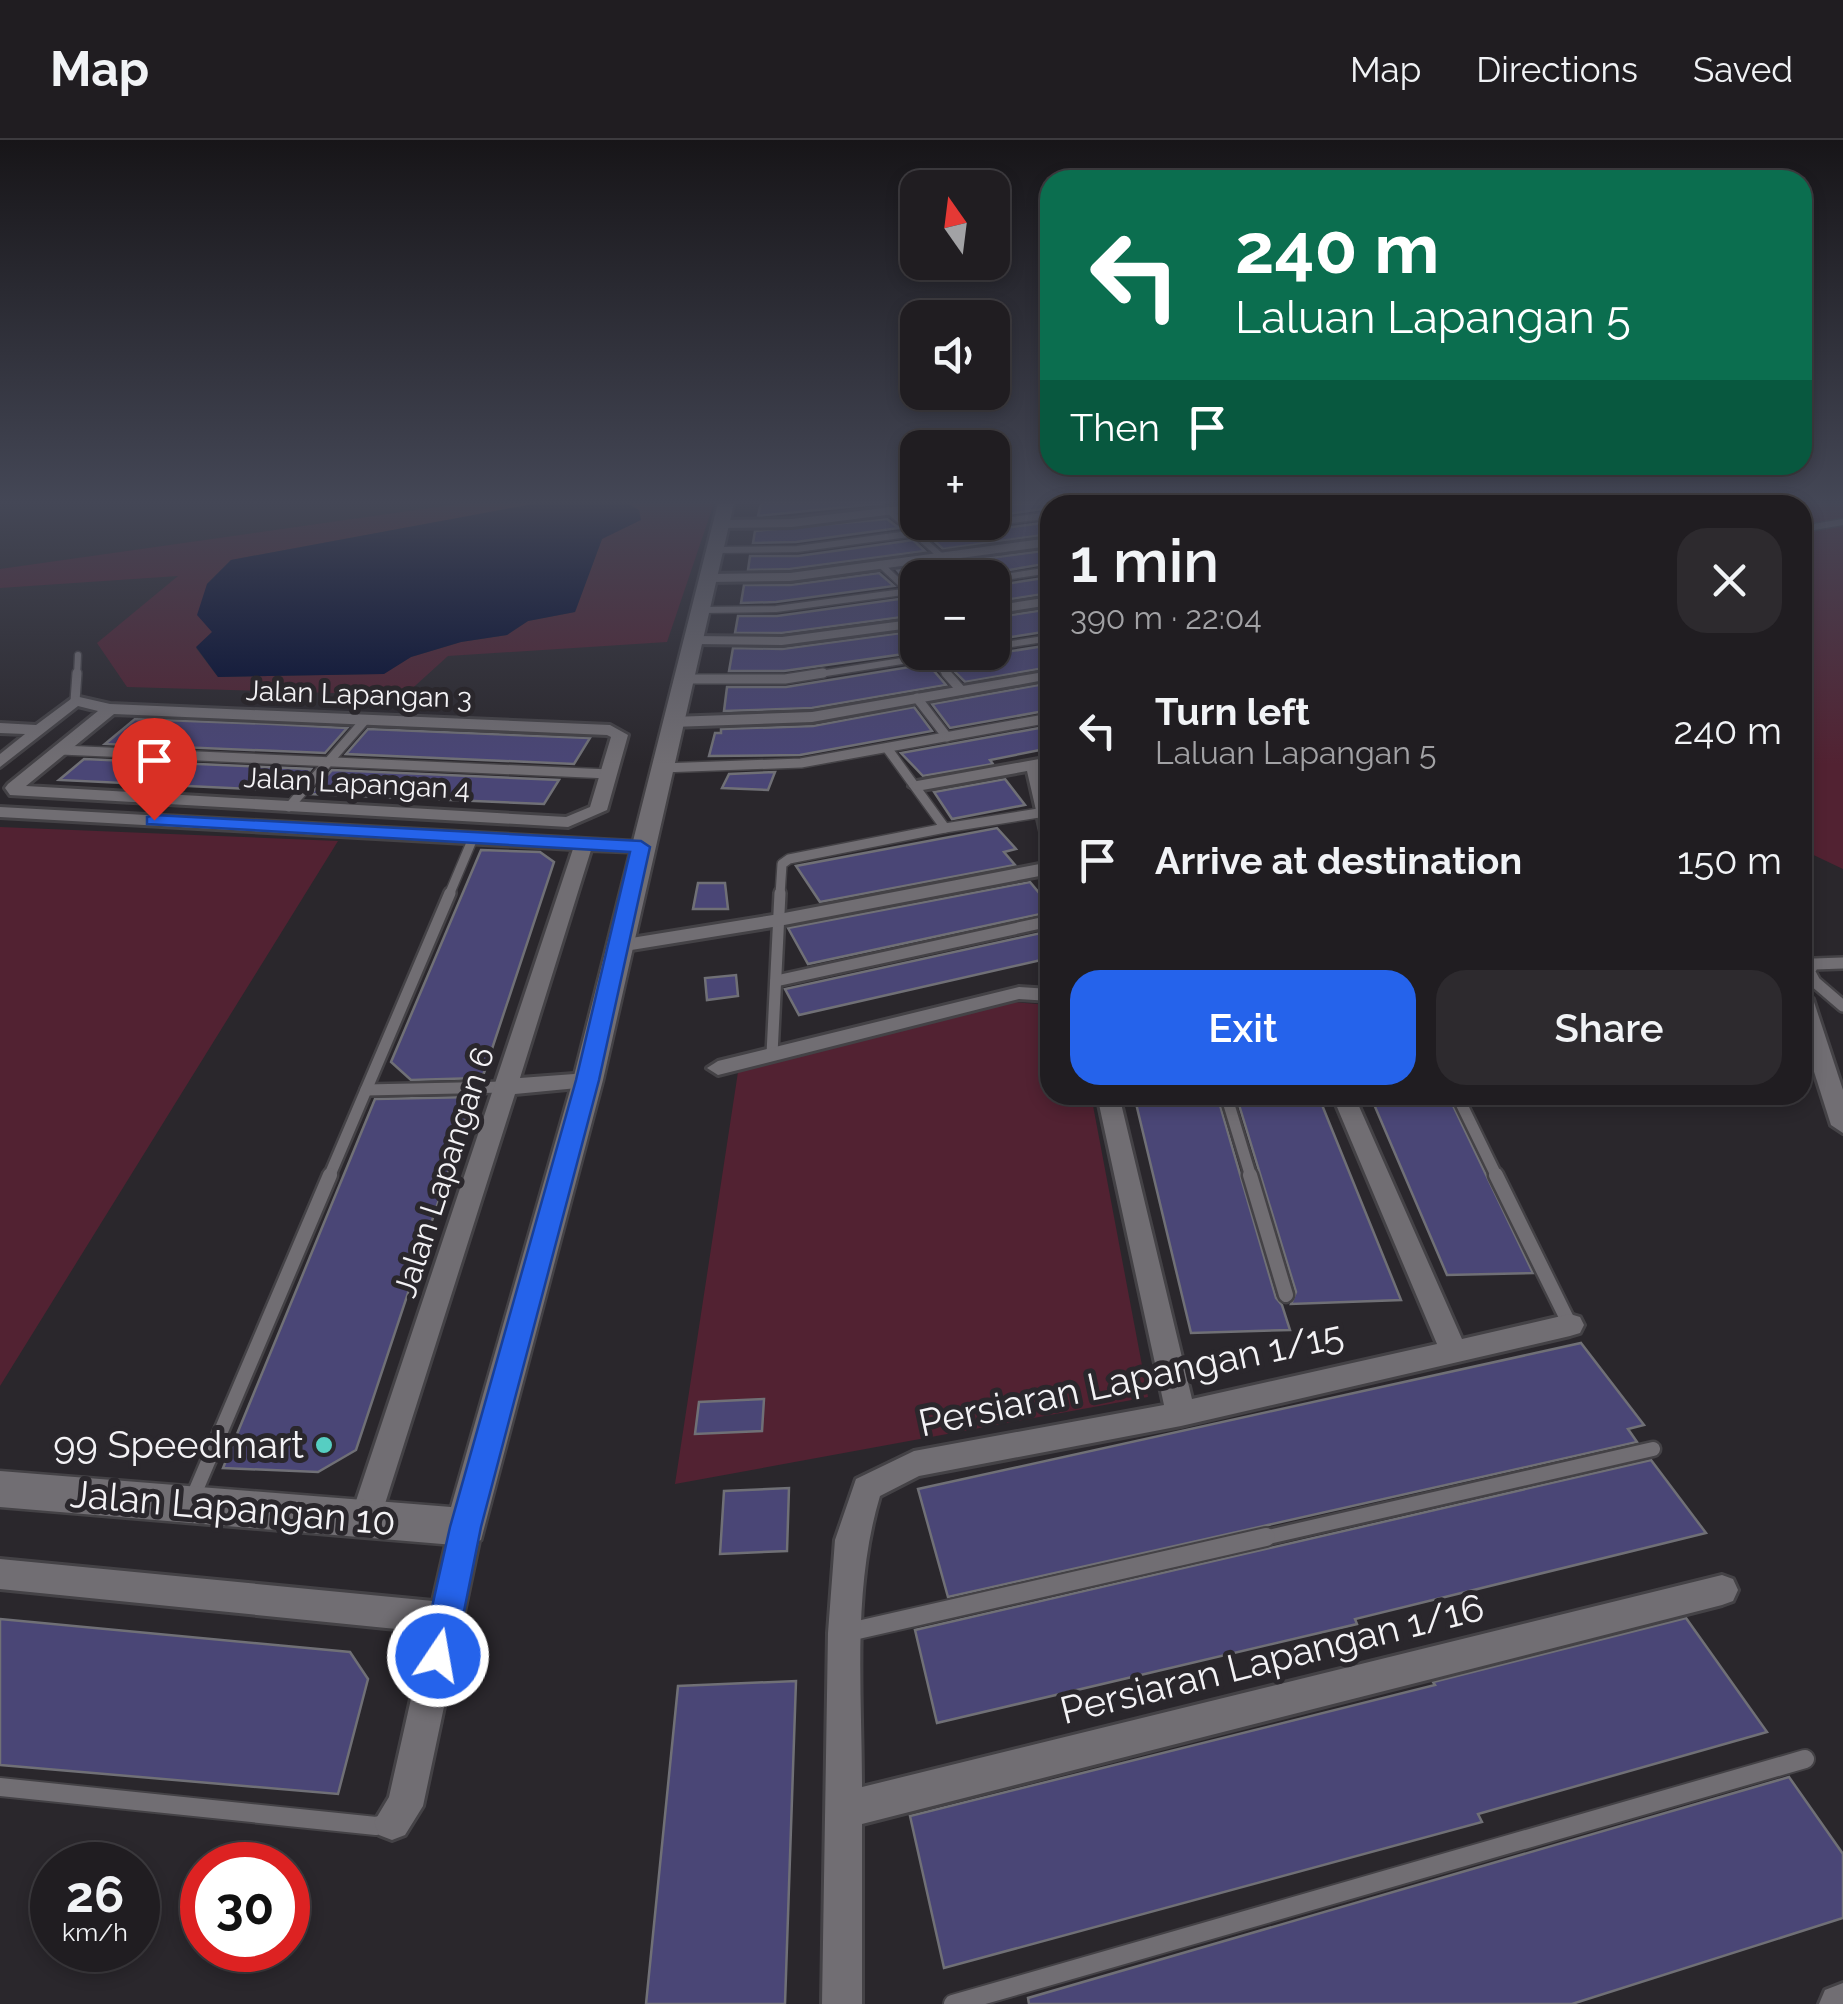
<!DOCTYPE html>
<html lang="en">
<head>
<meta charset="utf-8">
<style>
	:root { --surface:#201d21; --page:#2d2a2e; --text:#f1f3f6; --muted:#a2a2a5; --line:#3d3b3f; --accent:#2563eb }
	body { margin:0; font-family:Raleway,sans-serif; background:var(--page); color:var(--text); height:100vh; display:flex; flex-direction:column; font-size:38px; white-space:nowrap }
	* { box-sizing:border-box; margin:0 }
	p { font-size:32px; color:var(--muted) }
	.icon { flex:none; width:55px; height:55px; fill:none; stroke:currentColor; stroke-width:2; stroke-linecap:round; stroke-linejoin:round }
	.map { position:relative; flex:1; overflow:hidden }
	.details { position:absolute; left:1040px; top:355px; width:772px; height:610px; display:flex; flex-direction:column; background:var(--surface); border-radius:30px; box-shadow:0 5px 15px #0003,0 0 0 2px var(--line) }
	.details>* { flex:none }
	.guide { position:absolute; left:1040px; top:30px; width:772px; height:305px; border-radius:30px; box-shadow:0 5px 15px #0003,0 0 0 2px var(--line); background:#0b6e4f; color:#fff; overflow:hidden }
	.needle { width:65px; rotate:346deg }
	.fabs { position:absolute; left:900px; top:30px; display:grid; gap:20px }
	.fabs a { display:grid; place-items:center; width:110px; height:110px; border-radius:20px; background:var(--surface); box-shadow:0 5px 15px #0003,0 0 0 2px var(--line); font-size:50px }
	.speed { position:absolute; left:30px; top:1702px; display:flex; gap:20px; font-size:50px; font-weight:700; text-align:center }
	.speed>* { display:grid; place-content:center; width:130px; height:130px; border-radius:50%; background:var(--surface); box-shadow:0 5px 15px #0003,0 0 0 2px var(--line); line-height:1 }
	.speed small { font-size:25px; font-weight:400 }
	.speed .limit { border:15px solid #d22; background:#fff; color:#111 }
	.pin { position:absolute; display:grid; place-items:center; width:85px; height:85px; color:#fff; margin:-102px -42px; border-radius:50% 50% 50% 0; rotate:-45deg; box-shadow:0 0 10px #0007 }
	.pin .icon { rotate:45deg }
	.me { position:absolute; width:110px; margin:-55px; rotate:12deg; stroke-linejoin:round; filter:drop-shadow(0 0 8px #0008) }
	.turn { display:flex; align-items:center; gap:35px; height:210px; padding:0 30px; font-size:45px }
	.turn .icon { width:130px; height:130px; stroke-width:2.5 }
	.turn b { display:block; font-size:70px; line-height:85px }
	.then { display:flex; align-items:center; height:95px; padding:0 30px; background:#0003; gap:20px; font-size:38px }
	.round { display:grid; place-items:center; flex:none; width:105px; height:105px; border-radius:30px; background:var(--page) }
	.headline { display:flex; align-items:center; justify-content:space-between; height:170px; padding:0 30px }
	h1 { font-size:60px; font-weight:600; line-height:75px }
	.primary-button { display:flex; gap:20px; margin-top:auto; padding:20px 30px }
	.primary-button a { flex:1; height:115px; border-radius:30px; background:var(--accent); color:#fff; font-size:40px; font-weight:600; line-height:115px; text-align:center }
	.primary-button a+a { background:var(--page); color:var(--text) }
	ul { padding:0; list-style:none }
	li { display:flex; align-items:center; gap:30px; height:130px; padding:0 30px }
	li div { flex:1 }
	li b { display:block; font-size:38px }
	li em { font-style:normal }
	header { display:flex; align-items:center; gap:60px; box-sizing:border-box; height:140px; padding:0 50px; background:var(--surface); border-bottom:2px solid var(--line) }
	header strong { font-size:48px }
	nav { display:flex; gap:55px; margin-inline-start:auto; font-size:35px }
	.map>svg:first-child { display:block }
</style>
</head>
<body>
<header>
<strong>Map</strong>
<nav><a>Map</a><a>Directions</a><a>Saved</a></nav>
</header>
<div class="map">
<svg width="1843" height="1864" viewBox="0 0 1843 1864">
	<rect width="100%" height="100%" fill="#2a272c"/>
	<g fill="#522232">
		<polygon points="465,363 539,363 231,420 207,444 212,492 196,508 218,537 383,534 411,517 461,502 507,495 528,481 575,472 602,399 639,370 626,363 714,363 667,502 448,516 405,555 127,547 97,503 178,436 0,448 0,429"/>
		<polygon points="1617,363 1843,363 1843,729 1803,710 1802,365"/>
		<polygon points="0,687 338,701 0,1246"/>
		<polygon points="1014,862 1050,865 1050,955 1091,955 1148,1257 675,1344 738,932"/>
	</g>
	<polygon fill="#000a31" points="539,363 626,363 639,370 641,380 602,399 575,472 528,481 507,495 461,502 411,517 384,534 218,537 196,507 212,492 197,475 207,444 231,420"/>
	<g fill="#4a4676" stroke="#707076" stroke-width="2.5">
		<polygon points="761,363 886,363 758,376"/>
		<polygon points="1050,363 1050,368 992,376 992,364"/>
		<polygon points="887,379 899,388 796,402 753,403 755,391"/>
		<polygon points="1050,382 1050,394 943,409 931,398"/>
		<polygon points="913,400 925,411 790,429 748,430 750,416 798,416"/>
		<polygon points="1050,410 1050,423 962,438 904,438 897,430"/>
		<polygon points="879,433 894,446 776,462 741,463 744,445 790,445"/>
		<polygon points="1050,437 1050,453 992,462 992,446"/>
		<polygon points="906,458 918,467 918,475 782,493 735,493 738,476 777,476"/>
		<polygon points="1050,469 1050,491 992,500 992,478"/>
		<polygon points="901,493 918,512 784,531 729,531 733,508 782,509"/>
		<polygon points="1050,505 1050,527 965,542 944,521 971,512 993,514"/>
		<polygon points="928,524 946,545 812,568 724,571 727,547 786,547"/>
		<polygon points="1050,543 1050,570 950,588 932,564"/>
		<polygon points="914,567 932,591 800,615 709,616 715,593 721,593 721,589 813,586"/>
		<polygon points="135,579 272,584 347,588 325,613 105,604"/>
		<polygon points="1050,586 1050,608 990,620 993,624 923,636 901,613"/>
		<polygon points="368,589 590,598 574,624 346,614"/>
		<polygon points="84,619 311,629 293,651 59,640"/>
		<polygon points="332,630 559,640 544,664 311,654"/>
		<polygon points="775,632 768,650 722,648 729,634"/>
		<polygon points="1005,639 1025,665 952,679 934,652"/>
		<polygon points="997,688 1016,709 1004,712 1015,725 820,762 796,726"/>
		<polygon points="481,710 540,712 554,722 484,933 479,938 411,940 391,922"/>
		<polygon points="1030,742 1050,766 1050,772 808,824 788,788"/>
		<polygon points="698,743 725,743 728,769 693,769"/>
		<polygon points="1050,791 1050,818 799,875 785,849"/>
		<polygon points="736,835 738,856 707,860 705,838"/>
		<polygon points="1134,955 1217,955 1276,1158 1282,1165 1290,1190 1191,1193"/>
		<polygon points="1236,955 1318,955 1401,1160 1291,1164 1296,1152"/>
		<polygon points="1370,955 1448,955 1533,1133 1447,1135"/>
		<polygon points="473,957 356,1310 318,1332 223,1328 375,959"/>
		<polygon points="1581,1203 1644,1285 1628,1289 1637,1302 948,1457 918,1349"/>
		<polygon points="764,1259 762,1291 695,1294 699,1262"/>
		<polygon points="1651,1320 1706,1393 1355,1479 1357,1484 937,1583 915,1490"/>
		<polygon points="789,1348 787,1411 720,1414 724,1351"/>
		<polygon points="1686,1478 1767,1592 1478,1674 1482,1682 944,1828 910,1676 1435,1545 1433,1542"/>
		<polygon points="0,1479 350,1512 368,1539 338,1654 0,1625"/>
		<polygon points="796,1541 785,1864 646,1864 678,1546"/>
		<polygon points="1789,1637 1843,1714 1843,1778 1572,1864 1029,1864 1028,1858"/>
	</g>
	<g fill="none" stroke-linecap="round" stroke-linejoin="round">
		<g stroke="#444246" stroke-width="9">
			<g id="service-far4">
				<polyline points="1367,363 1371,365"/>
				<polyline points="1517,363 1521,365"/>
				<polyline points="1414,365 1424,363"/>
				<polyline points="888,370 941,416"/>
				<polyline points="1802,389 1843,382"/>
				<polyline points="715,410 797,409 1050,375"/>
				<polyline points="880,424 918,460"/>
				<polyline points="992,439 1050,430"/>
				<polyline points="700,470 776,469 918,450"/>
				<polyline points="903,485 918,501"/>
				<polyline points="992,507 1050,498"/>
				<polyline points="930,516 948,536"/>
				<polyline points="77,536 78,515"/>
				<polyline points="807,536 959,512"/>
			</g>
		</g>
		<g stroke="#444246" stroke-width="12">
			<g id="service-far3">
				<polyline points="946,533 961,550"/>
				<polyline points="682,539 785,539 823,533"/>
				<polyline points="917,558 947,597"/>
				<polyline points="75,561 77,533"/>
				<polyline points="61,610 609,634"/>
				<polyline points="661,628 801,623 1050,578"/>
				<polyline points="289,667 365,580"/>
				<polyline points="945,688 1045,672"/>
				<polyline points="449,755 473,698"/>
				<polyline points="780,755 782,724 789,719 945,688 887,608"/>
			</g>
		</g>
		<g stroke="#444246" stroke-width="16">
			<g id="service-far2">
				<polyline points="1843,823 1814,824 1809,831 1815,842 1843,866"/>
				<polyline points="776,841 1050,781"/>
				<polyline points="772,914 780,753"/>
				<polyline points="366,950 505,947"/>
				<polyline points="1226,955 1251,1037"/>
				<polyline points="1457,955 1497,1037"/>
				<polyline points="329,1037 450,753"/>
			</g>
		</g>
		<g stroke="#444246" stroke-width="19">
			<g id="service-far1">
				<polyline points="1250,1035 1286,1155"/>
				<polyline points="1496,1035 1570,1185"/>
				<polyline points="193,1357 330,1035"/>
				<polyline points="1255,1400 1653,1309"/>
			</g>
		</g>
		<g stroke="#444246" stroke-width="22">
			<g id="service">
				<polyline points="849,1492 1266,1397"/>
				<polyline points="0,1647 376,1686 388,1683"/>
				<polyline points="953,1864 1805,1619"/>
			</g>
		</g>
		<g stroke="#444246" stroke-width="6">
			<g id="minor">
				<polygon points="1077,363 1089,363 1090,365 1078,365"/>
				<polygon points="1231,363 1250,363 1230,365"/>
				<rect x="1588" y="363" width="12" height="2"/>
				<polygon points="918,364 918,371 792,387 721,388 715,384 721,380 792,379"/>
				<polygon points="1050,398 1050,406 790,441 708,442 702,438 708,434 790,433"/>
				<polygon points="1050,457 1050,465 992,474 992,466"/>
				<polygon points="918,479 918,487 782,505 692,504 685,500 692,496 782,497"/>
				<polygon points="1050,531 1050,539 812,582 672,587 664,582 672,577 812,572"/>
				<path d="M75,556l35,8 500,21 18,10 -21,75 -39,17 -558,-32 -5,-7 3,-4 90,-73 -20,-5 -78,61v-13l25,-20 -25,-1v-10l36,2zM114,574l493,21 4,2 -21,70 -24,10 -540,-31z"/>
				<polygon points="1050,617 1050,627 1043,628 1050,656 1050,697 1041,692 1027,631 917,651 909,646 917,641"/>
				<polygon points="0,667 641,702 650,707 641,712 591,710 520,938 588,933 599,940 588,947 515,954 377,1389 366,1393 355,1389 350,1379 573,709 0,677"/>
				<polygon points="1050,722 1050,734 779,786 619,812 609,806 619,800 779,774"/>
				<polygon points="1019,847 1050,849 1050,861 1019,859 718,935 707,928 718,921"/>
				<polygon points="1802,853 1813,859 1843,950 1843,993 1831,985 1802,894"/>
				<path d="M1097,955h22l73,304 245,-55 -105,-249h22l108,244 108,-25 10,3 4,8 -4,8 -10,3 -389,90 -262,50 -39,20c-28,93 -18,195 -18,291l860,-212 11,4 5,11 -5,11 -11,4 -860,219v180h-40l6,-371 7,-93 21,-61 58,-28 250,-46z"/>
				<polygon points="466,1373 477,1377 482,1387 423,1666 405,1695 392,1700 379,1695 374,1682 389,1657 426,1492 0,1449 0,1419 433,1461 450,1387 455,1377"/>
				<polygon points="1843,1843 1843,1864 1819,1864 1825,1850"/>
			</g>
		</g>
		<g stroke="#444246" stroke-width="5">
			<polygon id="tertiary" points="718,363 734,363 603,940 481,1400 466,1406 0,1367 0,1331 451,1367 573,940"/>
		</g>
		<use href="#service-far4" stroke="#716e73" stroke-width="6"/>
		<use href="#service-far3" stroke="#716e73" stroke-width="9"/>
		<use href="#service-far2" stroke="#716e73" stroke-width="11"/>
		<use href="#service-far1" stroke="#716e73" stroke-width="14"/>
		<use href="#service" stroke="#716e73" stroke-width="18"/>
		<use href="#minor" fill="#716e73" fill-rule="evenodd"/>
		<use href="#tertiary" fill="#716e73" fill-rule="evenodd"/>
	</g>
	<linearGradient id="sky" x2="0" y2="1"><stop stop-color="#171518"/><stop offset="0.58" stop-color="#444756"/><stop offset="1" stop-color="#444756" stop-opacity="0"/></linearGradient>
	<rect width="1843" height="624" fill="url(#sky)"/>
	<polygon fill="#2563eb" stroke="#184099" stroke-width="2.5" points="154,675 641,701 650,707 599,940 481,1387 455,1516 450,1527 438,1532 426,1527 421,1516 450,1387 576,940 630,712 147,684 147,677"/>
	<circle fill="#56cec2" stroke="#2a272c" stroke-width="4" cx="324" cy="1305" r="10"/>
	<g text-anchor="middle" stroke-width="10" stroke-linejoin="round" paint-order="stroke">
		<g font-size="28" fill="#f3f2f5" stroke="#2a272c">
			<text transform="translate(359 554) rotate(2)" y="10">Jalan Lapangan 3</text>
			<text transform="translate(357 643) rotate(3)" y="10">Jalan Lapangan 4</text>
		</g>
		<g font-size="32" fill="#f3f2f5" stroke="#2a272c">
			<text transform="translate(444 1032) rotate(-72)" y="11">Jalan Lapangan 6</text>
		</g>
		<g font-size="38" fill="#f3f2f5" stroke="#2a272c">
			<text transform="translate(1131 1239) rotate(-12)" y="13">Persiaran Lapangan 1/15</text>
			<text transform="translate(233 1368) rotate(5)" y="13">Jalan Lapangan 10</text>
			<text transform="translate(1272 1519) rotate(-14)" y="13">Persiaran Lapangan 1/16</text>
		</g>
		<g font-size="38" fill="#f3f2f5" stroke="#2a272c" text-anchor="end">
			<text x="304" y="1318">99 Speedmart</text>
		</g>
	</g>
</svg>
<div class="fabs">
<a><svg class="needle" viewBox="-14 -14 28 28"><path d="M0-13l5 13h-10z" fill="#e53935"/><path d="M0 13l5-13h-10z" fill="#a2a2a5"/></svg></a>
<a><svg class="icon" aria-label="sound" viewBox="0 0 24 24"><path d="M4 9h4l5-4v14l-5-4H4zM17 9q2 3 0 6"/></svg></a>
<a>+</a>
<a>−</a>
</div>
<div class="speed"><div>26<small>km/h</small></div><div class="limit">30</div></div>
<div class="pin" style="left:154px;top:680px;background:#d93025"><svg class="icon" aria-label="arrive" viewBox="0 0 24 24"><path d="M6 21V4h12l-3 4 3 4H6"/></svg></div>
<svg class="me" style="left:438px;top:1516px" viewBox="-20 -20 40 40"><circle r="17" fill="#2563eb" stroke="#fff" stroke-width="3"/><path d="M0-11L8 9 0 5-8 9z" fill="#fff"/></svg>
<div class="guide">
<div class="turn"><svg class="icon" aria-label="left" viewBox="0 0 24 24"><path d="M17 20v-9H6M10 6l-5 5 5 5"/></svg><div><b>240 m</b>Laluan Lapangan 5</div></div>
<div class="then">Then<svg class="icon" aria-label="arrive" viewBox="0 0 24 24"><path d="M6 21V4h12l-3 4 3 4H6"/></svg></div>
</div>
<section class="details">
<div class="headline"><div><h1>1 min</h1><p>390 m · 22:04</p></div><a class="round"><svg class="icon" aria-label="close" viewBox="0 0 24 24"><path d="M6 6l12 12M18 6L6 18"/></svg></a></div>
<ul>
<li><svg class="icon" aria-label="left" viewBox="0 0 24 24"><path d="M17 20v-9H6M10 6l-5 5 5 5"/></svg><div><b>Turn left</b><p>Laluan Lapangan 5</p></div><em>240 m</em></li>
<li><svg class="icon" aria-label="arrive" viewBox="0 0 24 24"><path d="M6 21V4h12l-3 4 3 4H6"/></svg><div><b>Arrive at destination</b></div><em>150 m</em></li>
</ul>
<div class="primary-button"><a>Exit</a><a>Share</a></div>
</section>
</div>
</body>
</html>
